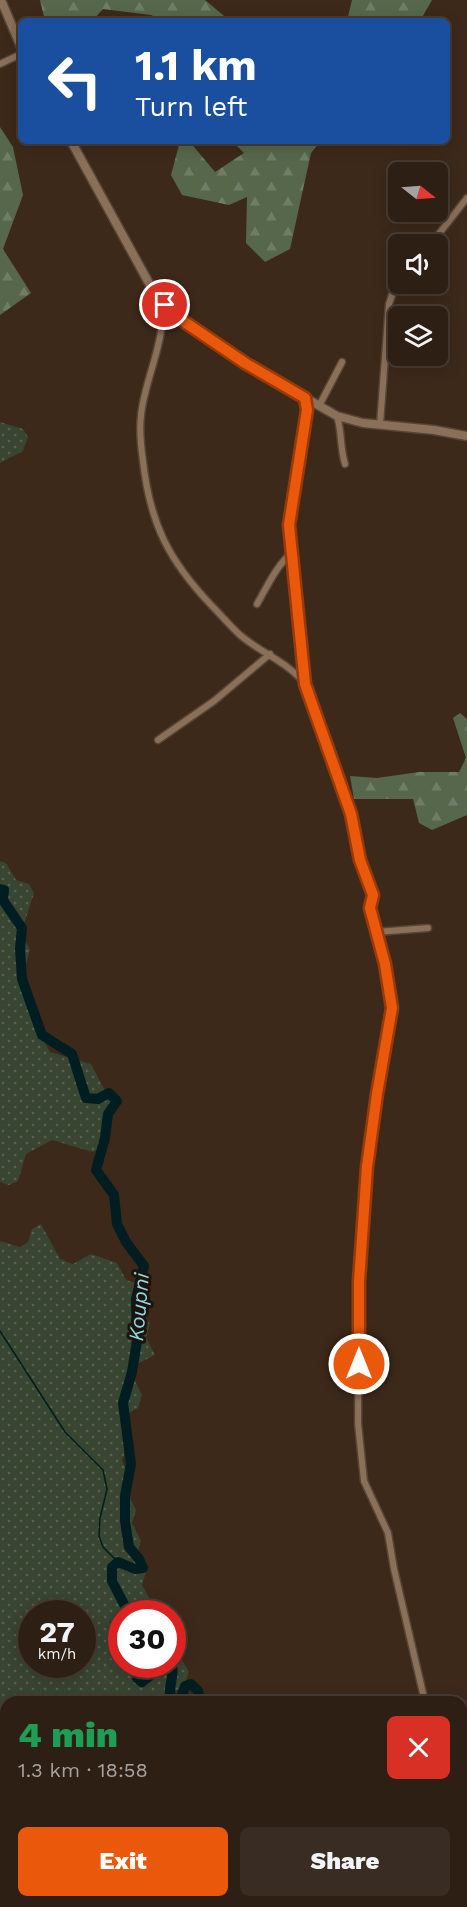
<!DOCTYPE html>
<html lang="en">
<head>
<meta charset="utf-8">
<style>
	:root { --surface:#2d1f14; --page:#392c22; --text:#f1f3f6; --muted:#a7a2a0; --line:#483d34; --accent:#ea580c }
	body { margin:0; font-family:"Work Sans",sans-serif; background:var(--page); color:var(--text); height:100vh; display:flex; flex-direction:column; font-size:22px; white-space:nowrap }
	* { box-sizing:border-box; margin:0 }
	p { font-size:20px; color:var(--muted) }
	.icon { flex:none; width:33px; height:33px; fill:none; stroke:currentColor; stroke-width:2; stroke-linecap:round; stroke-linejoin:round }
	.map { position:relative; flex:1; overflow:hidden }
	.details { position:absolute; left:0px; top:1696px; width:468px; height:212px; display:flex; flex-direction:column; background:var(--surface); border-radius:18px 18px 0 0; box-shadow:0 3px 15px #0003,0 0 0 2px var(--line) }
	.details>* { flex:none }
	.top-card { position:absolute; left:18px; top:18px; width:432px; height:126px; border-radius:9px; box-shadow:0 3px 15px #0003,0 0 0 2px var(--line); background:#1a4fa0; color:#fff; overflow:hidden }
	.needle { width:39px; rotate:107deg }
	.buttons { position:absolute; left:388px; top:162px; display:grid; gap:12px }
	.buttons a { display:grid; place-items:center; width:60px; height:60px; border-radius:9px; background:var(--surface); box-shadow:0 3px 15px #0003,0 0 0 2px var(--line); font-size:30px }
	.speed { position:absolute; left:18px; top:1600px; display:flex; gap:12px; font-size:30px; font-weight:700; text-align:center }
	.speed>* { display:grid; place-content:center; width:78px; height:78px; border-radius:50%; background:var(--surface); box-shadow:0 3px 15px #0003,0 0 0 2px var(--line); line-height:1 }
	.speed small { font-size:15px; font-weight:400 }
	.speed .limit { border:9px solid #d22; background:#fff; color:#111 }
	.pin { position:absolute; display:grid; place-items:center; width:51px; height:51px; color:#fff; margin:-26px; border:3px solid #fff; border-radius:50%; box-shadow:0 2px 6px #0007 }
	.me { position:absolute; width:66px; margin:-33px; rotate:0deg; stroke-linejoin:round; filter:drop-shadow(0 0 4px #0008) }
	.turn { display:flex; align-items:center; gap:21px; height:126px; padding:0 18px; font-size:27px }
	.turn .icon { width:78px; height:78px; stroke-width:2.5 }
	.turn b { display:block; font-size:42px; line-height:51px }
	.round { display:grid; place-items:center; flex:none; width:63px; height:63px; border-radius:9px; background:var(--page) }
	.headline { display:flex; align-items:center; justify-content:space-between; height:102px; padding:0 18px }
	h1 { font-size:36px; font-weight:800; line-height:45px; color:#1e9e55 }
	.cta { display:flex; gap:12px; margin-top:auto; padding:12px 18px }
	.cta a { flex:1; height:69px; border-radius:9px; background:var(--accent); color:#fff; font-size:24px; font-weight:800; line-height:69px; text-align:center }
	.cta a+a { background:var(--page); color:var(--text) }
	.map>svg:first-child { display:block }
</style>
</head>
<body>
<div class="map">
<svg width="467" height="1907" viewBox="0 0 467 1907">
	<defs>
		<pattern id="grass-dots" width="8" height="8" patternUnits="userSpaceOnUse" patternTransform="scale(1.5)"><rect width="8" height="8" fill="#384531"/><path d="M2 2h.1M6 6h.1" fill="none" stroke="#56604f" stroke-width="1.8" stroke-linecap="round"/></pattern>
		<pattern id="forest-firs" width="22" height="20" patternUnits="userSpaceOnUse" patternTransform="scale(1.5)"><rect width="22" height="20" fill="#56674c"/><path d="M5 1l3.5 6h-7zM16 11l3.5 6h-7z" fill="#6f7d66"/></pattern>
	</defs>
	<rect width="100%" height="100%" fill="#3c291a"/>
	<g fill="url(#grass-dots)" fill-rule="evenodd">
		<polygon points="0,422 23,429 28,437 23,451 0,463"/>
		<polygon points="0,861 6,863 16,880 29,884 34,893 21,933 30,950 22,977 31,995 27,1008 50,1052 91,1064 114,1108 101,1148 93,1152 52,1140 26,1154 18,1181 9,1185 0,1182"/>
		<path d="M41,1224l19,35 13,5 18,-10 26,9 9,17 14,4 4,9 -4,13 10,18 -4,13 9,18 -18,9 -4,13 9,18 -4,13 -17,9 9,18 -8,26 9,18 -4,13 9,18 -4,13 9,18 -4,13 9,18 -4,13 16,29h-36v51h50l1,-34 6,2 4,8 -4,14 10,17 -5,14 -17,9 -2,7h-159v200h208l5,5h-219v-666l20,6 8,-5 4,-13zM32,1614h50v51h-50z"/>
		<polygon points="231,1902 293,1902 300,1904 302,1907 227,1907"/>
	</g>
	<g fill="url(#forest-firs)">
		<polygon points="40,0 205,0 230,21 164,21 151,15 103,9 92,21 45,21"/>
		<polygon points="352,0 432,0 420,21 347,21"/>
		<polygon points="0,127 13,147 23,195 3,249 31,293 0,315"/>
		<polygon points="180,141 189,141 215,172 244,153 232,141 321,141 311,153 290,249 265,262 246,243 247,197 229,205 182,195 171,175"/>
		<polygon points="460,713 467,719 467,815 432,830 419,823 413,799 354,799 350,776 377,778 419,772 459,772 466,758 453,718"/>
		<polygon points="462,1764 467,1764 467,1907 400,1907 394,1902 462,1902"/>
	</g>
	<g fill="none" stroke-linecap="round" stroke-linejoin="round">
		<polyline stroke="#001e22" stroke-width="1.5" points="0,1331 65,1432 103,1470 107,1489 100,1518 99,1536 103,1547 118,1562"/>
		<g stroke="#001e22" stroke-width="10">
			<polyline points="0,889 4,890 3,900 22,928 20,949 22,979 42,1035 72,1054 86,1098 98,1099 109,1093 117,1101 108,1114 105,1138 96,1170 114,1195 117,1224 126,1242 144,1266 136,1299 137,1341 132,1372 123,1403 131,1464 125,1496 125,1521 129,1547 139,1559 143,1568 135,1569 118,1562 112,1567 112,1581 128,1612 127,1614"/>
			<polyline points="122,1619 114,1624 122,1634"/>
			<polyline points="139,1665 137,1678 142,1682 163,1665"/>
			<path d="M172,1702c-6,-13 3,-24 0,-37"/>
			<polyline points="180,1702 185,1686 191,1684 198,1691 201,1702"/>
			<polyline points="462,1843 467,1842"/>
		</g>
		<g stroke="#564436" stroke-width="9">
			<g id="minor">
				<polyline points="0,64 21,54"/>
				<polyline points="431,244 467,198"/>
				<path d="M160,301c10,31 -17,82 -19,115 -2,15 0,31 2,45 7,63 26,100 69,145 9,9 18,20 28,29 21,18 48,27 65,49l46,130 9,46 13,35 -3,13 15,56 7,44 -18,106 -13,127 -2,40 -1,142 6,58 24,52 6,36 31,133"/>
				<polyline points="305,398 307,410 289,525 305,683"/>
				<polyline points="319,406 342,362"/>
				<path d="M337,416c5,16 3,32 8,48"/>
				<polyline points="380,424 389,304 393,292 399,281"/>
				<path d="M257,604c10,-17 20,-40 36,-52"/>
				<polyline points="158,740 214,701 270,654"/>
				<polyline points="377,932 428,928"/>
			</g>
		</g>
		<g stroke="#564436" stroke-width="11">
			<g id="tertiary">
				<polyline points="1,0 21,47"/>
				<polyline points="71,141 150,285 165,305 186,323 257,370 337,416 363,423 434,430 467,436"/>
			</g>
		</g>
		<use href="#minor" stroke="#8a6f59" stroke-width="6"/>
		<use href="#tertiary" stroke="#8a6f59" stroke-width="8"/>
	</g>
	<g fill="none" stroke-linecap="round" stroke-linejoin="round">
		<g stroke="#983908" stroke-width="15">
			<polyline id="route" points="165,305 186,323 245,363 305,398 307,410 289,525 305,684 351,814 360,860 373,895 370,908 385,964 392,1008 377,1094 367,1167 359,1281 359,1364"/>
		</g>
		<use href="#route" stroke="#ea580c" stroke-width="10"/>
	</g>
	<g text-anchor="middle" stroke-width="6" stroke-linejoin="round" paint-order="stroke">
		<g font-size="21" font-style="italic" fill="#8dd9e4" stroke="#1d140d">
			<text transform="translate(139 1307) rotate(-85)" y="7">Koupni</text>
		</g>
	</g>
</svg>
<div class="buttons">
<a><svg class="needle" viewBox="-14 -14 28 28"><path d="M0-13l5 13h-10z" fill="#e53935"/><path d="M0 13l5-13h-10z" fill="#a7a2a0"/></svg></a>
<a><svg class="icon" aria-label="sound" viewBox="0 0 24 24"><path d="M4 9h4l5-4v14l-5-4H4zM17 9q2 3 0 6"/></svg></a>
<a><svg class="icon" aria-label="layers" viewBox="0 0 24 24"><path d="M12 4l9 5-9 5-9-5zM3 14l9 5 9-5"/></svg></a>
</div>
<div class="speed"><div>27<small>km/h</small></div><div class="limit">30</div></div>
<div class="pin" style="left:165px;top:305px;background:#d93025"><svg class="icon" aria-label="arrive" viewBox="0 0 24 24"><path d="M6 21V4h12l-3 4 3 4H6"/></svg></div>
<svg class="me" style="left:359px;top:1364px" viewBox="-20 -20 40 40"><circle r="17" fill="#ea580c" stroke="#fff" stroke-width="3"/><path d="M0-11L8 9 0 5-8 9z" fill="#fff"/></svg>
<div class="top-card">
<div class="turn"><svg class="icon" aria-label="left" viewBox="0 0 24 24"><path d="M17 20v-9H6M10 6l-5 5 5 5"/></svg><div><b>1.1 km</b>Turn left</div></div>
</div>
<section class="details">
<div class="headline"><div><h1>4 min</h1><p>1.3 km · 18:58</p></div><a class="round" style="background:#d93025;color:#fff"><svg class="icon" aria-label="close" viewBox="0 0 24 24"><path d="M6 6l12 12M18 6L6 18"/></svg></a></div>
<div class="cta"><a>Exit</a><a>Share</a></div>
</section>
</div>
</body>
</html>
